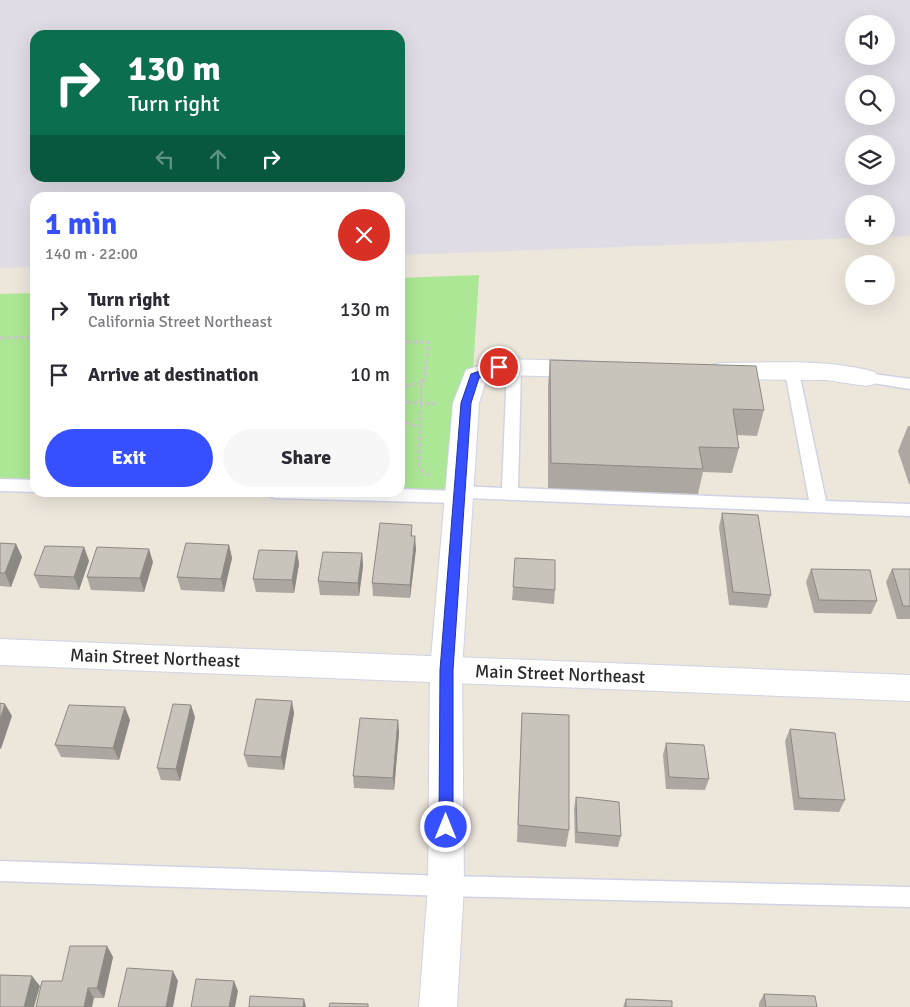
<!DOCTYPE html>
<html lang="en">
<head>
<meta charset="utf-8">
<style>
	:root { --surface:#fff; --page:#f7f7f7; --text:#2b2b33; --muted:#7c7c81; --accent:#364fff }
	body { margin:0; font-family:Signika,sans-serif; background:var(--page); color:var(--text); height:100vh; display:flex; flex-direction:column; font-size:19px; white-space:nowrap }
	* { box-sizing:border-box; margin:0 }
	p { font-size:16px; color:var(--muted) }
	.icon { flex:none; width:28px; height:28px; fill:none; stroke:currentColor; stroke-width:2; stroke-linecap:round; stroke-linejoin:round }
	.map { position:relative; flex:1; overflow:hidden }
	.details { position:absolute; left:30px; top:192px; width:375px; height:305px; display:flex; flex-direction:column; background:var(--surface); border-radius:15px; box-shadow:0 5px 20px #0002 }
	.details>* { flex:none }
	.guide { position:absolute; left:30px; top:30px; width:375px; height:152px; border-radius:15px; box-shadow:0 5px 20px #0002; background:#0b6e4f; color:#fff; overflow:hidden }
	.fabs { position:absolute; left:845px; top:15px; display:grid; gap:10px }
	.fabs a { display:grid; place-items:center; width:50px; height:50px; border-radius:50%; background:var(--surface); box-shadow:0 5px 20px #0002; font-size:25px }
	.pin { position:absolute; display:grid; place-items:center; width:42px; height:42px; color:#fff; margin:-21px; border:2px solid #fff; border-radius:50%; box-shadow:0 1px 5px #0007 }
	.me { position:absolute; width:55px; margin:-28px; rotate:0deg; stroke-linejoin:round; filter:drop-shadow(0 0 4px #0008) }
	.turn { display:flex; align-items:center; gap:18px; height:105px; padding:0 15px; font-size:22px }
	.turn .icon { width:65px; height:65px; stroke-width:2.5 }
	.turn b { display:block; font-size:35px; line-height:42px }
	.lanes { display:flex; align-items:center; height:48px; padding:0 15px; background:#0003; justify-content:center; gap:25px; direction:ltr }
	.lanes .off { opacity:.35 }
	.round { display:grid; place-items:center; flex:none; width:52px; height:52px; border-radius:26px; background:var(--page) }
	.headline { display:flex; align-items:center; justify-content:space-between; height:85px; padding:0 15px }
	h1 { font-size:30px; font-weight:700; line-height:38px; color:var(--accent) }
	.button { display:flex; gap:10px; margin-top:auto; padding:10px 15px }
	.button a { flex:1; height:58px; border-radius:30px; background:var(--accent); color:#fff; font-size:20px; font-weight:700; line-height:58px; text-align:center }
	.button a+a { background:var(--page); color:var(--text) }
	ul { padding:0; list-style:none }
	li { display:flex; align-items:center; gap:15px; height:65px; padding:0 15px }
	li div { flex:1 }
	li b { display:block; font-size:19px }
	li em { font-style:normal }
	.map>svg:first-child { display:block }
</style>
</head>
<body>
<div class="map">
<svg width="910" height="1007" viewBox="0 0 910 1007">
	<rect width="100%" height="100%" fill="#ede6db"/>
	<path fill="#dfdce5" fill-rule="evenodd" d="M0,0h910v236l-510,19v-57h-365v69l-35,1zM854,24h32v32h-32zM35,35h365v143h-365zM854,84h32v32h-32zM854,144h32v32h-32zM854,204h32v32h-32z"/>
	<g fill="#abe794">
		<polygon points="479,275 465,502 230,493 400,492 400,278"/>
		<polygon points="35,293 35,485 0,484 0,294"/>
	</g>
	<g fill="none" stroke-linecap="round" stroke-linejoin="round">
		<g stroke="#d0d3e4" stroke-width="3">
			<g id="service">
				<polygon points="514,363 519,365 521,368 518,488 809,500 785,372 787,369 797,369 799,372 826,501 910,504 910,516 466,498 465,501 459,503 275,498 269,496 267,492 400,492 400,489 452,491 453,488 459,486 502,488 507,368 509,365"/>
				<polygon points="866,373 910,379 910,389 861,381 859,378 861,375"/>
				<polygon points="0,479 35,480 35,492 0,491"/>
				<polygon points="0,861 446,876 910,887 910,907 446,896 0,881"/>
			</g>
		</g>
		<g stroke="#d0d3e4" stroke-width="2">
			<g id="minor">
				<polygon points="499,359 588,361 597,363 600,369 597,375 588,377 501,375 486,381 479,403 462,670 464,886 457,1007 419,1007 428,886 430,670 453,403 466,370"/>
				<path d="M721,363c51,0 105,-5 154,9l3,6 -3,6 -9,2 -40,-6 -105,-1 -9,-2 -3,-6 3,-6z"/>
			</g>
		</g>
		<g stroke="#d0d3e4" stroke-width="2">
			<polygon id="tertiary" points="0,639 910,675 910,701 0,665"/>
		</g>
		<g stroke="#c8c8c8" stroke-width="3" stroke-dasharray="4 2.5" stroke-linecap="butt">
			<polyline points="0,338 35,337"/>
			<polyline points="400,342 428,342 425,376 421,386 419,466 421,470 431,477"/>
			<polyline points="400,389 423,381"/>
			<polyline points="400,402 439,404"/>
			<polyline points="400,420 418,427"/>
		</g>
		<use href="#service" fill="#fff" fill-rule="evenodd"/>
		<use href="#minor" fill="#fff" fill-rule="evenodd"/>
		<use href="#tertiary" fill="#fff" fill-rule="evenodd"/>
	</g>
	<g fill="#aca8a1">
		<polygon points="550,360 764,410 757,436 737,435 739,448 732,473 703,472 698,494 548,488 548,385"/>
		<polygon points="908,426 910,426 910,484 909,484 898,451"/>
		<polygon points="722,513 771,595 767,608 729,605 719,527"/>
		<polygon points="412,525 412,536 416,549 410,598 373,596 372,583"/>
		<polygon points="0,543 16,544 22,557 11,587 0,586"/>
		<polygon points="229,545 232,558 224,592 181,590 177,577"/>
		<polygon points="84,547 89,561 79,590 40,588 34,575"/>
		<polygon points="297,551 299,564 294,593 256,592 253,579"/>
		<polygon points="362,553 363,566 359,596 320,595 318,581"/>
		<polygon points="153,562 144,592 91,590 87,577"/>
		<polygon points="811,569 877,601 871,614 814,613 806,582"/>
		<polygon points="892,569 910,569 910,619 897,619 886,582"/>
		<polygon points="513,587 555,590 554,604 512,600"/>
		<polygon points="294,713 284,770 248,767 244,755"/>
		<polygon points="522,713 569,830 566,847 517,842 521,731"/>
		<polygon points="195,717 180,781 161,780 157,768"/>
		<polygon points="130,720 119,760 61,757 55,745"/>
		<polygon points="398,720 399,733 394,790 354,788 353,776"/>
		<polygon points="790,729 845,800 839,812 794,810 785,741"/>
		<polygon points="666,743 709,779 705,790 666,789 663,755"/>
		<polygon points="576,797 621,836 618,847 575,843 574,809"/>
		<polygon points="107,946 113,957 104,998 94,998 62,981"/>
		<polygon points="764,994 817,1007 759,1007 759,1003"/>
		<polygon points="626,999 672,1007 623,1007"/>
	</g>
	<g fill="#8c8883">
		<polygon points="415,536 416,549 410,598 410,585"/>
		<polygon points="16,544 22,557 11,587 5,573"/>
		<polygon points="229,545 232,558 224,592 221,579"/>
		<polygon points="84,547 89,561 79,590 74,577"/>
		<polygon points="149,549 153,562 144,592 140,578"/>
		<polygon points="297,551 299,564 294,593 292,580"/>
		<polygon points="362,553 363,566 359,596 358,583"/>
		<polygon points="292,701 294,713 284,770 281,757"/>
		<polygon points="5,704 12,716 1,749 0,748 0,720"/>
		<polygon points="191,705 195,717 180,781 176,769"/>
		<polygon points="125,707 130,720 119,760 113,748"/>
		<polygon points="398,720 399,733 394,790 393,778"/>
		<polygon points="107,946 113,957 104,998 97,988"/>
		<polygon points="173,971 178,981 173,1007 166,1007"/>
		<polygon points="32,976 40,986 34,1007 24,1007"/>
		<polygon points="234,981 238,991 235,1007 229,1007"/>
		<polygon points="88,988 94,998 92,1007 84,1007"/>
		<polygon points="304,999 306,1007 303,1007"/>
	</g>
	<g fill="#c8c3bb" stroke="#8c8883">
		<polygon points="550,360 756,366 764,410 733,409 739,448 699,447 703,469 551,463"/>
		<polygon points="722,513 758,515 771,595 733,592"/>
		<polygon points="380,523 412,525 411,536 415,536 410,585 372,583"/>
		<polygon points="0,543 16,544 5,573 0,573"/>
		<polygon points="186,543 229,545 221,579 177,577"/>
		<polygon points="45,546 84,547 74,577 34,575"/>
		<polygon points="97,547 149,549 140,578 87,577"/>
		<polygon points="259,550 297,551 292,580 253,579"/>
		<polygon points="323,552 362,553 358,583 318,581"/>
		<polygon points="515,558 555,560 555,590 513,587"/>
		<polygon points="811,569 870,570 877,601 819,600"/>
		<polygon points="892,569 910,569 910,606 903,606"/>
		<polygon points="256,699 292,701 281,757 244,755"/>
		<polygon points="0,703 5,704 0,720"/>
		<polygon points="173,704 191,705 176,769 157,768"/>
		<polygon points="69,705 125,707 113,748 55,745"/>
		<polygon points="522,713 569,715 569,830 518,825"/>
		<polygon points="360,718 398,720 393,778 353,776"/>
		<polygon points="790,729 835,733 845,800 799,798"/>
		<polygon points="666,743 704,745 709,779 669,777"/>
		<polygon points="576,797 619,802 621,836 577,832"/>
		<polygon points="70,946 107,946 97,988 88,988 84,1007 36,1007 42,981 62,981"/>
		<polygon points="127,968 173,971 166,1007 118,1007"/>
		<polygon points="0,975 32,976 24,1007 0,1007"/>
		<polygon points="196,979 234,981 229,1007 191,1007"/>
		<polygon points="764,994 815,996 817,1007 766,1007"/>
		<polygon points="250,996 304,999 303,1007 249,1007"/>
		<polygon points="626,999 672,1001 672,1007 626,1007"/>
		<polygon points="330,1003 368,1004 368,1007 329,1007"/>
	</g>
	<polygon fill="#364fff" stroke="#2333a6" points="499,364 502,365 502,370 479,378 471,403 453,670 453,827 451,832 446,834 441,832 439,827 440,670 461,403 471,374"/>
	<g text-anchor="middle" stroke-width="4" stroke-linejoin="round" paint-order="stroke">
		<g font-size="18" fill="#2a2a2a" stroke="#fff">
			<text transform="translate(155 658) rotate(2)" y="6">Main Street Northeast</text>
			<text transform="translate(560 674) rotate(2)" y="6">Main Street Northeast</text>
		</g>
	</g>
</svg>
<div class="fabs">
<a><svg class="icon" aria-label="sound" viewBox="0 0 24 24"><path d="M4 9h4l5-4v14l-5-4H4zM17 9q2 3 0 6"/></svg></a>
<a><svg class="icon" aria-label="search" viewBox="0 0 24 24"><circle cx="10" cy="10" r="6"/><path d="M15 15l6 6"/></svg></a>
<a><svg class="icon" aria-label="layers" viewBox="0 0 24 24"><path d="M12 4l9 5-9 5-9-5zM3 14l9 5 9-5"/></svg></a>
<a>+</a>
<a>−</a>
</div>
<div class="pin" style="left:499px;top:367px;background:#d93025"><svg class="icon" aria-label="arrive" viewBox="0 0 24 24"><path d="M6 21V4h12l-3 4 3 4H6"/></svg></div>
<svg class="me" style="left:446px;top:827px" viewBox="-20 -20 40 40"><circle r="17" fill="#364fff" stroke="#fff" stroke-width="3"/><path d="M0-11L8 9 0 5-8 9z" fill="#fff"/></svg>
<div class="guide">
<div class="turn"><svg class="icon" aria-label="right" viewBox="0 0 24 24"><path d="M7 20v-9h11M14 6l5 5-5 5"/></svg><div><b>130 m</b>Turn right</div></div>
<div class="lanes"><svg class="icon off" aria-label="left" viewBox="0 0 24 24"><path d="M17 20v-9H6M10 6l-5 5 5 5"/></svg><svg class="icon off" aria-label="ahead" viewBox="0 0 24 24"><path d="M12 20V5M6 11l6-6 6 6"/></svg><svg class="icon" aria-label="right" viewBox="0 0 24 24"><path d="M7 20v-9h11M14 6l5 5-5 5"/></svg></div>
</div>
<section class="details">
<div class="headline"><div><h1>1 min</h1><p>140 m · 22:00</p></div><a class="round" style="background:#d93025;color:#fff"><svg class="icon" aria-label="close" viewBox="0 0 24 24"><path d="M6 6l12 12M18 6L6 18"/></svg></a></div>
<ul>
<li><svg class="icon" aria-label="right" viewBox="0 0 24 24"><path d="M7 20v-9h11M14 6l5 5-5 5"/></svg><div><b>Turn right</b><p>California Street Northeast</p></div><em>130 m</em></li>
<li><svg class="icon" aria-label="arrive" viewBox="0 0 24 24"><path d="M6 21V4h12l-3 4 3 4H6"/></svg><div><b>Arrive at destination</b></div><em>10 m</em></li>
</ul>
<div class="button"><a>Exit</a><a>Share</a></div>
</section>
</div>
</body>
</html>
